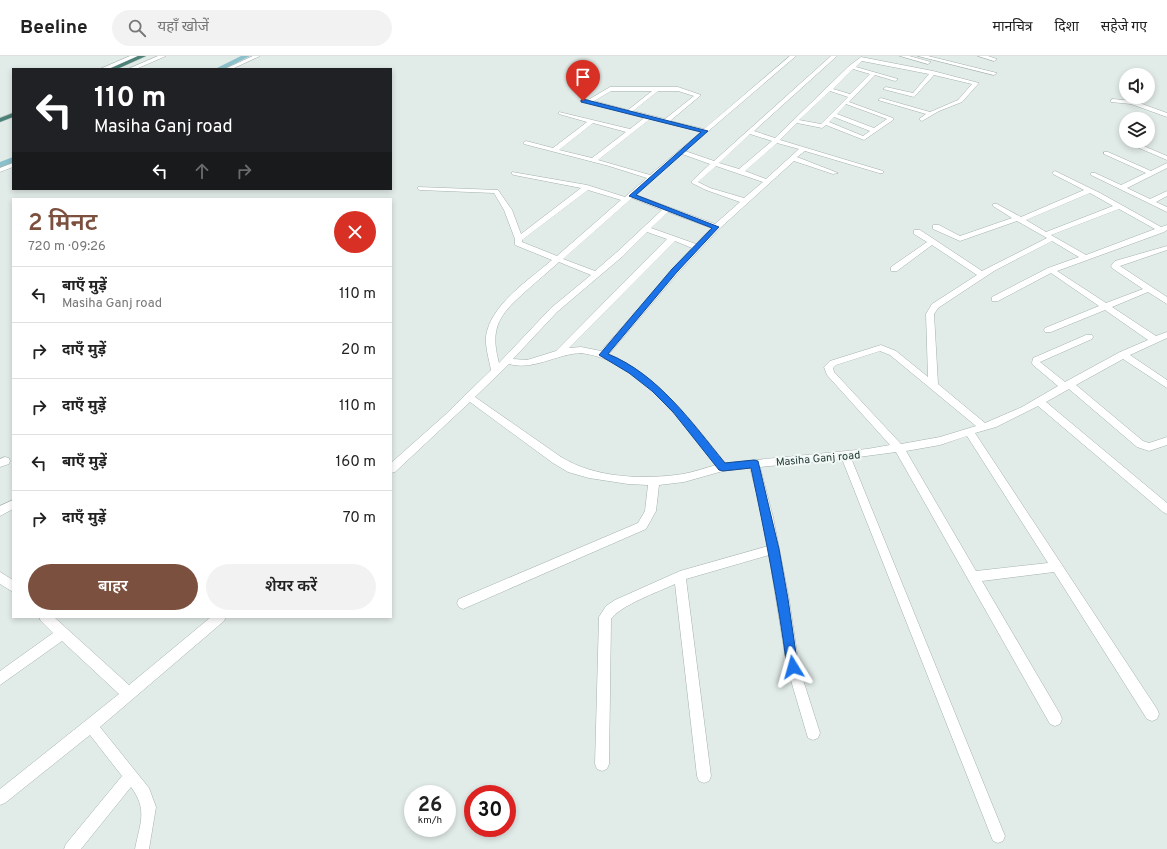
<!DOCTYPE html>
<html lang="hi">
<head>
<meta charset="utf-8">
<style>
	:root { --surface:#fff; --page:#f2f2f2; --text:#222; --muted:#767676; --line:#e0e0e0; --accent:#7c503e }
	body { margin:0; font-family:Overpass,"Noto Sans Devanagari",sans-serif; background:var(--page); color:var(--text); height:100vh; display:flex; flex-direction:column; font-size:15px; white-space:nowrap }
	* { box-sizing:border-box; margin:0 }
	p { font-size:13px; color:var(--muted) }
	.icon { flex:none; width:22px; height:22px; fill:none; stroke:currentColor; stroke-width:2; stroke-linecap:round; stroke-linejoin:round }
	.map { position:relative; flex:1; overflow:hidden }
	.side { position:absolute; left:12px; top:142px; width:380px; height:420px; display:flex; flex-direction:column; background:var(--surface); border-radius:0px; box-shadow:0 2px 6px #0003 }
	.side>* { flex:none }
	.top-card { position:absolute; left:12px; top:12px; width:380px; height:122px; border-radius:0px; box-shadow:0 2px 6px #0003; background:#202124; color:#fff; overflow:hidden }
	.tools { position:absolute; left:1119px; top:12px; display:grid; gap:8px }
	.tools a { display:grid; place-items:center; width:36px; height:36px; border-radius:50%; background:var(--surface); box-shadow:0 2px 6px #0003; font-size:20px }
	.speed { position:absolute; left:404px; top:729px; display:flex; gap:8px; font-size:20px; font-weight:700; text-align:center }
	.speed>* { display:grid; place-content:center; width:52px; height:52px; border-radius:50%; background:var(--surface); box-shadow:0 2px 6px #0003; line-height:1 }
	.speed small { font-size:10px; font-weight:400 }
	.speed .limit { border:6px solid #d22; background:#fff; color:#111 }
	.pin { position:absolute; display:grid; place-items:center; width:34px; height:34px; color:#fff; margin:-41px -17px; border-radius:50% 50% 50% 0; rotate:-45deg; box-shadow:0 0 4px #0007 }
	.pin .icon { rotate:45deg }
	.me { position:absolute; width:44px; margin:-22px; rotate:352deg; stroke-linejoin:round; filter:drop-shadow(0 0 3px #0008) }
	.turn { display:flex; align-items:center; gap:14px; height:84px; padding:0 16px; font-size:18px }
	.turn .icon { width:52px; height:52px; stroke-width:2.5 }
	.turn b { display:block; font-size:28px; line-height:34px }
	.lanes { display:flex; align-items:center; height:38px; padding:0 16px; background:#0003; justify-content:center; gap:20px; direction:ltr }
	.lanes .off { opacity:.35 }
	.round { display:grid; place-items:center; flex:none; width:42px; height:42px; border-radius:21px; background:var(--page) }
	.headline { display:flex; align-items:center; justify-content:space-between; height:68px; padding:0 16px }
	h1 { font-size:24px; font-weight:600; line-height:30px; color:var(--accent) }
	.button { display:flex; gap:8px; margin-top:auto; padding:8px 16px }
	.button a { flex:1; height:46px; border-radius:24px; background:var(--accent); color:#fff; font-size:16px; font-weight:600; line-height:46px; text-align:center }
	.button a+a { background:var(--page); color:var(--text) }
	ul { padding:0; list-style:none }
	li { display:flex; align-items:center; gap:12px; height:56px; padding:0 16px; border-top:1px solid var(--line) }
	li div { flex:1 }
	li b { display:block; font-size:15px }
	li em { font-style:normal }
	header { display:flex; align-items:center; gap:24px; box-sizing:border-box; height:56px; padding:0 20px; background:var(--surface); border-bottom:1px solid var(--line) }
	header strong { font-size:19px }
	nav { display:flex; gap:22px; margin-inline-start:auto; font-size:14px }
	.search { width:280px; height:36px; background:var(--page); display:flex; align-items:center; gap:10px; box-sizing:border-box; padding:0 14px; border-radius:22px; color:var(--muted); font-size:15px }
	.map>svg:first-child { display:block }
</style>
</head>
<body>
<header>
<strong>Beeline</strong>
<div class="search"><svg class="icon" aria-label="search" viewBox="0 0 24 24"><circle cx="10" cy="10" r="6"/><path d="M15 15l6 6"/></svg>यहाँ खोजें</div>
<nav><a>मानचित्र</a><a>दिशा</a><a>सहेजे गए</a></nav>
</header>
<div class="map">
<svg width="1167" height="793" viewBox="0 0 1167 793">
	<rect width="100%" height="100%" fill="#e1ebe7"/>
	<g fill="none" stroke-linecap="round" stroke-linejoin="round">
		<g fill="#8cc0cd" fill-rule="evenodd">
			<polygon points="241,0 250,0 224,13 215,13"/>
			<polygon points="13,101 13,107 0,112 0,106"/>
		</g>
		<g stroke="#a4b2ae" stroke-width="1">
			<g id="minor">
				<polygon points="130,0 138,0 108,13 100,13"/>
				<polygon points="158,0 166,0 136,13 128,13"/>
				<polygon points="253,0 260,0 232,13 225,13"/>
				<path d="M790,0h6l-111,95 29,10 117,-105h6l-83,75 21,7 74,-72 12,-9 72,14 46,12 -17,19 -23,9 -17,10 -3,-2 7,-5 -48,-14 3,-2 49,14 28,-12 14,-16 -38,-9 -20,22 -31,-8 3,-2 27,6 16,-19 -67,-13 -6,6 42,12 -3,2 -20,-6 -26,27 44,16v2l-29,20 -38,-15 -4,3 -25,-5 -17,17 103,31v2h-4l-74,-22 -8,6 41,16 -5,1 -39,-13 -75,68 -41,44 -69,81c50,23 83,67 116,109l142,-14 23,-4 -63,-70 -3,-8 6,-6 51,-16 15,6 32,26 -2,-63 6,-10 45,-29 -45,-30 -35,26h-6v-4l36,-25 -13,-8v-4h6l62,41 65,-33 -30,-17 -57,20 -27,-12v-4h6l21,11 52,-18 -19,-12v-2h4l24,13 63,-27 -31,-16 -1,-1 3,-2 45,22 61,34 6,-2v5l-3,2 -107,39 49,32 37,-14 -31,-21 -1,-2 4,-5 52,-15v4l-47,16 47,31v7l-19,-12 -36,15 44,29 11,-4v6l-37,17 37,25v8l-44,-29 -47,26 67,56 6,2 18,-6v8l-18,6 -12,-4 -68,-58 -23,13 121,101v11l-4,-2 -125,-106 -42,21 -21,6 182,276 2,5 -2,5 -5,2 -5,-2 -93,-147 -72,9 78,133 2,5 -2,5 -5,2 -5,-2 -154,-272 -45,6 154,378 -2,5 -5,2 -5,-2 -2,-5 -149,-377 -82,8 13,50 16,82 10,68 21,66 -2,5 -5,2 -5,-2 -21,-71 -18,-112 -83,24 25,197 -2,5 -5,2 -5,-2 -2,-5 -22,-192c-17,8 -54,21 -64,35l-2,145 -2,5 -5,2 -5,-2 -2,-5 4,-147 7,-11 9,-6 65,-29 88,-25 -5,-29 -13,-49 -27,3 -39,11 -25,3 -3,26 -10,18 -183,80 -4,-2 -2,-4 2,-4 179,-76 7,-12 3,-26 -20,-1 -39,-6 -21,-6 -15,-9 -83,-61 -75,70 -4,1v-10l54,-48 46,-45c-2,-11 -6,-23 -5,-34 5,-32 43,-56 66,-76l-37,-15v-6l-11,-29 -10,-17 -74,-3 -2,-1v-2l80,3 14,20 9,24 60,-46 -67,-13 -2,-1v-2l75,13 38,12 22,-19 -38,-12 -85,-22 -1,-1 3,-2 27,7 34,-26 -28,-8v-2l71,17 14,-11 -62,-17 3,-2 3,1 22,-13h68l23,8 -31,26 34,8zM853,13l17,5 -20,20 -17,-5zM611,35h41l-24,19 -34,-9zM658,35h20l16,5 -29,23 -32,-8zM830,35l18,6 -27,27 -22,-4zM846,48l41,15 -13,9 -37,-14zM834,61l36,14 -7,5 -34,-14zM650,63l51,13 -51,43 -52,-15zM593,67l33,9 -34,26 -33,-8zM750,78l22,7 -33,28 -20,-6zM777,87l22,6 -33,30 -21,-8zM682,98l28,10 -18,17v2l14,7 34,12 -25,22 -79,-29zM716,110l47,16 -19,16 -34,-10 -12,-6zM588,134l33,10 -64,56 -35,-14v-2zM1090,137l23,13 -67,26 -20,-12zM632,142l30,12 -45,42 -22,19 -32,-12zM1119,153l36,20 -69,26 -35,-20zM668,156l43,16 -15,16 -45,-16zM647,176l20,7 -111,112 -29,9 -14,-1 44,-47 66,-56zM675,185l17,7 -91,103 -20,-4 -12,1zM1052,185l27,16 -31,11 -56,29v4h6l53,-28 48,33 -54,22 -1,2 1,2h6l54,-22 43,30 -28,12 -55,30 -25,-20 52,-23 1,-2 -1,-2h-6l-53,23 -1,5 1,2 25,21 -36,21 -37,16 -47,-39 -4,-70 4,-6 56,-37zM559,206l32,13 -40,33 -52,55c-10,-36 1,-49 27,-72 11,-10 22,-19 33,-29zM880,295l10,4 86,71 -36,11 -39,7 -67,-72 -1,-4 3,-3zM581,297c6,1 12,2 18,4 45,13 88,72 117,108 -11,3 -22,7 -33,9 -40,6 -88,4 -122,-17l-86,-60 34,-33c24,7 47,-10 72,-11zM967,380l81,127 -72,8 -70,-120 34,-6z"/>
				<polygon points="900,0 909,0 931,6 928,8"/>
				<polygon points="918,0 928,0 997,17 994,19"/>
				<polygon points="978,0 988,0 997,3 994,5"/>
				<polygon points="1113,43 1134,45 1167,57 1167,61 1131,48 1111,46 1111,44"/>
				<polygon points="1126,83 1126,85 1132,85 1167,100 1167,104 1125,86 1124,85"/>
				<polygon points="1104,96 1108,96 1151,115 1167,107 1167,112 1127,132 1150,143 1167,135 1167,140 1156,146 1167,151 1167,156 1091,119 1091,117 1095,117 1121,129 1146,117 1104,98"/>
				<polygon points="13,107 13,111 0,116 0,112"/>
				<polygon points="5,401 9,402 10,405 9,408 0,411 0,403"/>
				<polygon points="13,444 13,453 0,460 0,450"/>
				<polygon points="0,516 13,524 13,536 0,528"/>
				<path d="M39,561h15l75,68 82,-68h15l-2,4 -124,106 49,61 7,19 -7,42h-14c5,-26 13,-39 -4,-62l-50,62h-17l2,-5 56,-68 -32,-41 -85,68 -5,2v-16l119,-95 -57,-53 -62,44v-14l53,-38 -12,-12z"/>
			</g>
		</g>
		<g stroke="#c1c8c6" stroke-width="1">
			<g id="trunk">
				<polygon points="138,0 146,0 117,13 109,13"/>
				<polygon points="13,57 13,61 0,66 0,62"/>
			</g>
		</g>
		<use href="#minor" fill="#fff" fill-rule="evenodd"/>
		<use href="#trunk" fill="#4c8277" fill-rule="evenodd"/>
	</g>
	<path fill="#1a73e8" stroke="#114b97" d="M583,43l125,32 -72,64 83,32 -42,45 -69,82c50,20 84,69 117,109l29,-3 4,1 21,88 9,50 10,68 -1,4 -4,1 -4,-1 -2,-4c-9,-68 -22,-133 -36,-199l-28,3 -4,-1 -46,-58 -21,-21 -23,-18 -30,-18 73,-86 40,-41 -83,-32 72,-64 -120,-30v-2z"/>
	<g text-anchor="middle" stroke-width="4" stroke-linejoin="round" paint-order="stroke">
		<g font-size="11" fill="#233a35" stroke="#f1f8f5">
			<text transform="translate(818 402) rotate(-5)" y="4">Masiha Ganj road</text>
		</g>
	</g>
</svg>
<div class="tools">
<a><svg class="icon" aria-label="sound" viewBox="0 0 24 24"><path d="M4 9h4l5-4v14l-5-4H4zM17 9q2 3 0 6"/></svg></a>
<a><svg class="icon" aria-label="layers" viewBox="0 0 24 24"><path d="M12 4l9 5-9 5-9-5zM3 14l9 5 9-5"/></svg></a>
</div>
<div class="speed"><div>26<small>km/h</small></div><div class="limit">30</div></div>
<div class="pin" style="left:583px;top:45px;background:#d93025"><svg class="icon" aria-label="arrive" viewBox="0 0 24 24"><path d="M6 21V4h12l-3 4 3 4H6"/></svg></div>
<svg class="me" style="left:793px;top:611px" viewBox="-20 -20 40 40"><path d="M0-17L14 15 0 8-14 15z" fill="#1a73e8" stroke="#fff" stroke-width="4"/></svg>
<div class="top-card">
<div class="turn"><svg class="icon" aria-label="left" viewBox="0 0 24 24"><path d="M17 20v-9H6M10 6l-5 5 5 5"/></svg><div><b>110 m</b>Masiha Ganj road</div></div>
<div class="lanes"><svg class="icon" aria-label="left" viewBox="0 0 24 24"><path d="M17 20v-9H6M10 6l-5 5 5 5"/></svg><svg class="icon off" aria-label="ahead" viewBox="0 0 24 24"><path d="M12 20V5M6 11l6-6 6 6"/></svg><svg class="icon off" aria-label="right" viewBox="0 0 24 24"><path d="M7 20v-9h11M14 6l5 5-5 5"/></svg></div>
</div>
<section class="side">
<div class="headline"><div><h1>2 मिनट</h1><p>720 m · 09:26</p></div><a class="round" style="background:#d93025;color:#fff"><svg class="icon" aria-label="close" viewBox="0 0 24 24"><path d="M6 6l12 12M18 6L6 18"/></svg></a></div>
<ul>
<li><svg class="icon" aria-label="left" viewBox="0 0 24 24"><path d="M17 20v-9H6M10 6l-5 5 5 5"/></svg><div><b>बाएँ मुड़ें</b><p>Masiha Ganj road</p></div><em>110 m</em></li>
<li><svg class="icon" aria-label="right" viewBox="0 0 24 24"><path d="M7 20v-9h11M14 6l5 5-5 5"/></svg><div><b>दाएँ मुड़ें</b></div><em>20 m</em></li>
<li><svg class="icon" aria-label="right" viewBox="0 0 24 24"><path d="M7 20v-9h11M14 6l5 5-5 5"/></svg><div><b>दाएँ मुड़ें</b></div><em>110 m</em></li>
<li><svg class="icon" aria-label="left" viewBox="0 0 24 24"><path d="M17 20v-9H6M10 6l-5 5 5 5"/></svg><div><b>बाएँ मुड़ें</b></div><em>160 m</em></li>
<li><svg class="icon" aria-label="right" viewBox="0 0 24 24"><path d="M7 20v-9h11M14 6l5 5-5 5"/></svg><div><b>दाएँ मुड़ें</b></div><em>70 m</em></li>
</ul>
<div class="button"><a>बाहर</a><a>शेयर करें</a></div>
</section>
</div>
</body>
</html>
